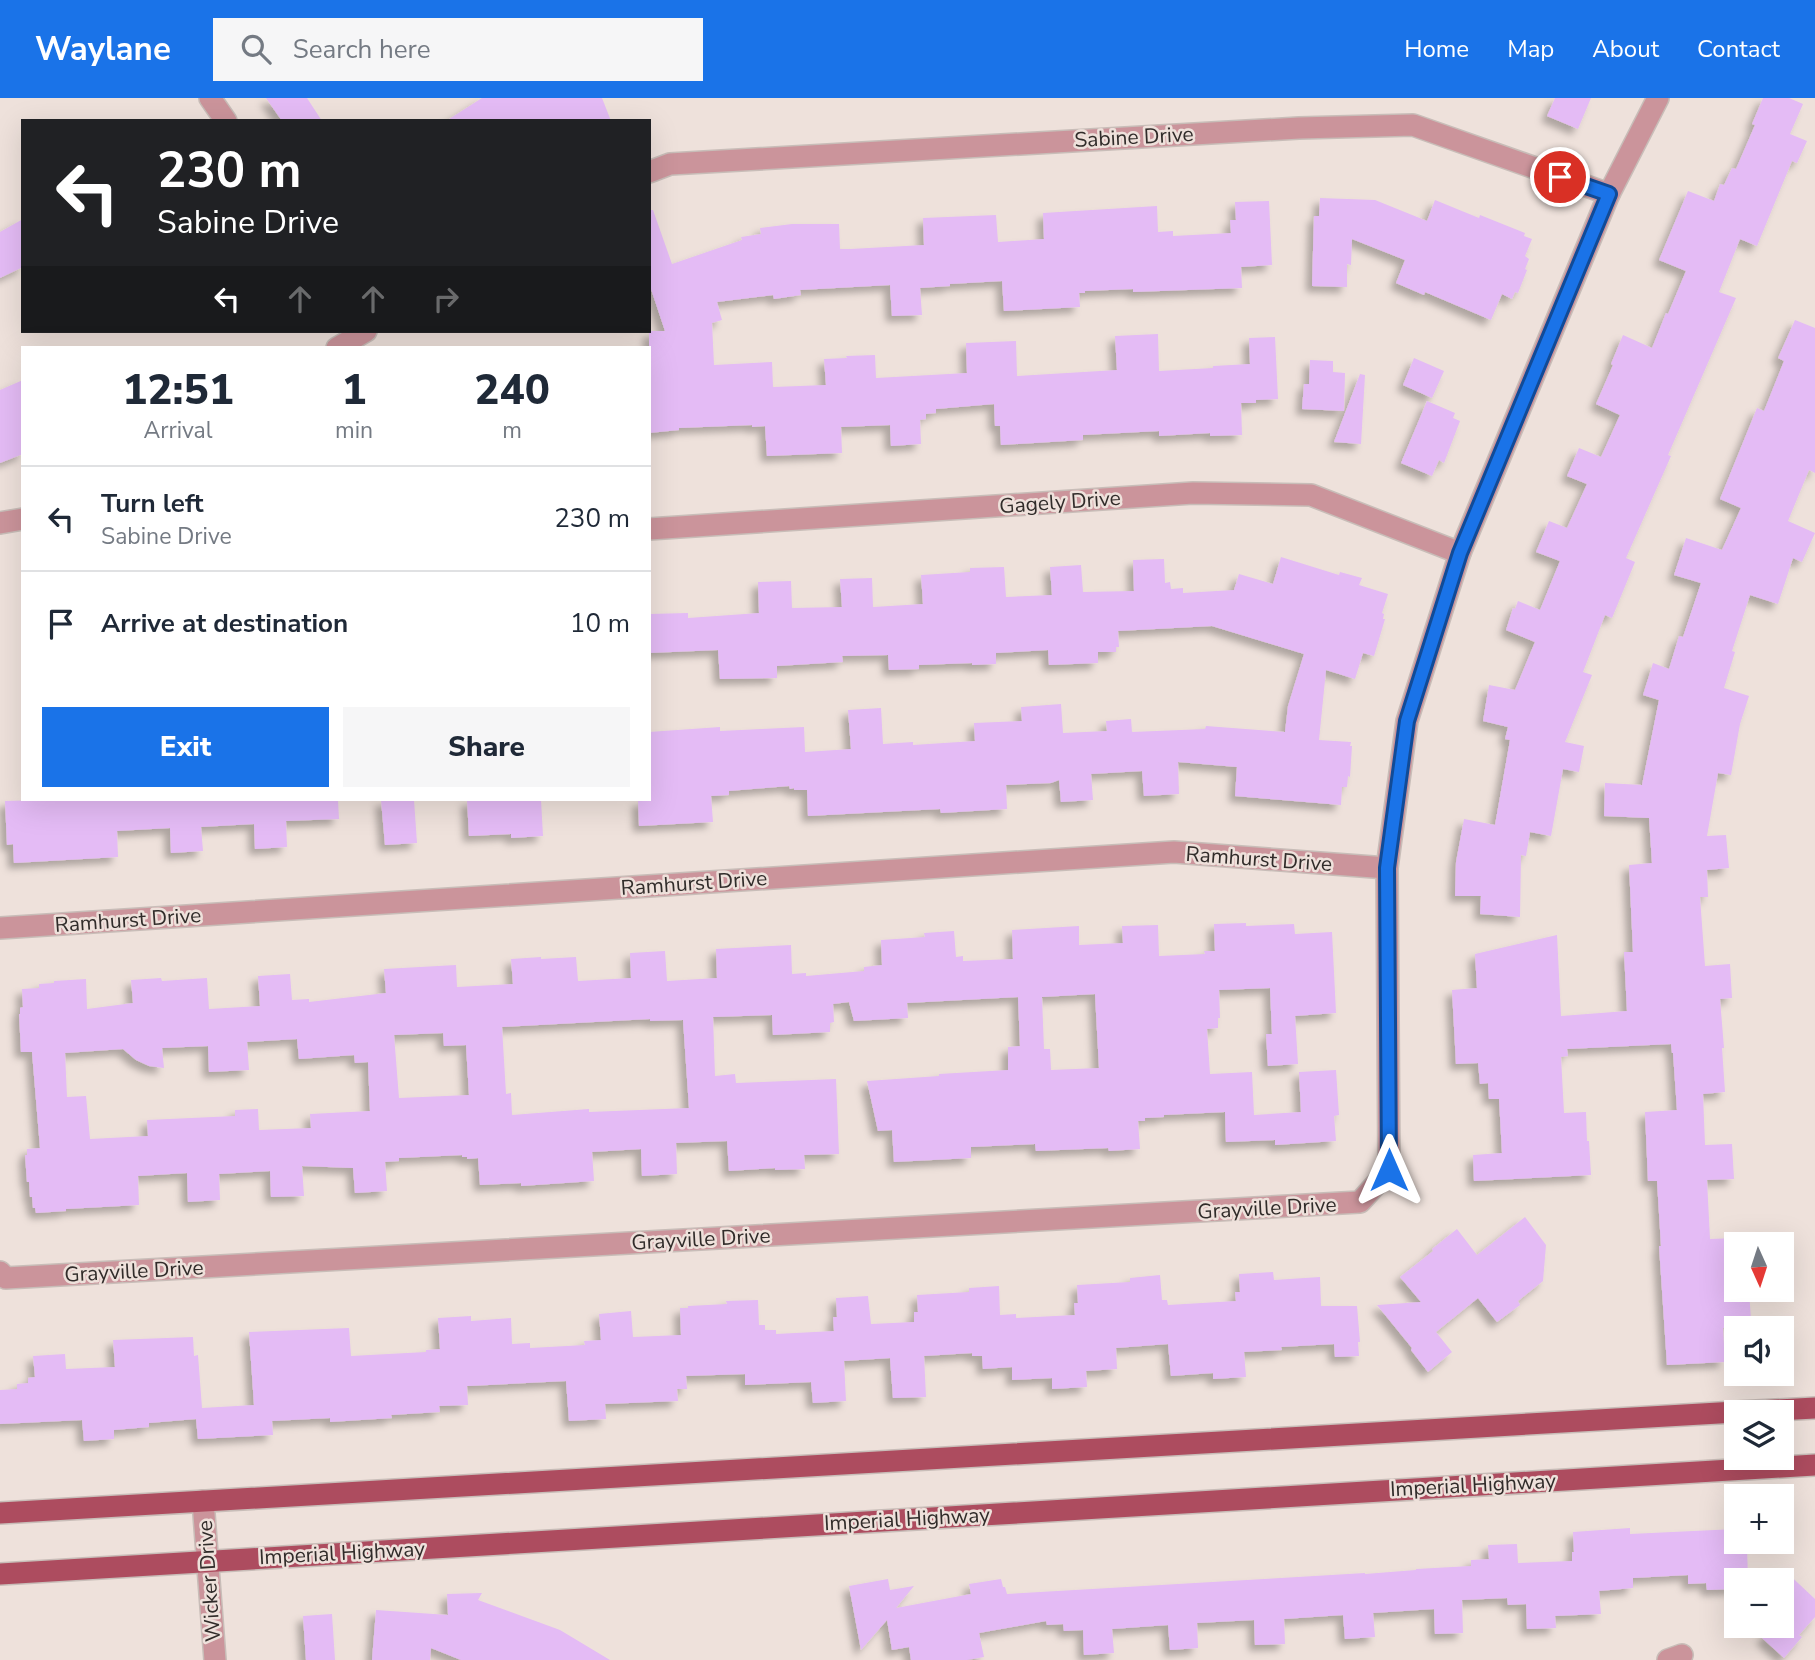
<!DOCTYPE html>
<html lang="en">
<head>
<meta charset="utf-8">
<style>
	:root { --surface:#fff; --page:#f6f6f7; --text:#1f2937; --muted:#747a83; --line:#e0e1e3; --accent:#1a73e8 }
	body { margin:0; font-family:"Nunito Sans",sans-serif; background:var(--page); color:var(--text); height:100vh; display:flex; flex-direction:column; font-size:26px; white-space:nowrap }
	* { box-sizing:border-box; margin:0 }
	p { font-size:23px; color:var(--muted) }
	.icon { flex:none; width:38px; height:38px; fill:none; stroke:currentColor; stroke-width:2; stroke-linecap:round; stroke-linejoin:round }
	.map { position:relative; flex:1; overflow:hidden }
	.panel { position:absolute; left:21px; top:248px; width:630px; height:455px; display:flex; flex-direction:column; background:var(--surface); border-radius:0px; box-shadow:0 7px 28px #0002 }
	.panel>* { flex:none }
	.top-card { position:absolute; left:21px; top:21px; width:630px; height:214px; border-radius:0px; box-shadow:0 7px 28px #0002; background:#202124; color:#fff; overflow:hidden }
	.needle { width:46px; rotate:177deg }
	.tools { position:absolute; left:1724px; top:1134px; display:grid; gap:14px }
	.tools a { display:grid; place-items:center; width:70px; height:70px; border-radius:0px; background:var(--surface); box-shadow:0 7px 28px #0002; font-size:35px }
	.pin { position:absolute; display:grid; place-items:center; width:60px; height:60px; color:#fff; margin:-30px; border:4px solid #fff; border-radius:50%; box-shadow:0 2px 7px #0007 }
	.me { position:absolute; width:77px; margin:-38px; rotate:0deg; stroke-linejoin:round; filter:drop-shadow(0 0 5px #0008) }
	.turn { display:flex; align-items:center; gap:24px; height:147px; padding:0 21px; font-size:32px }
	.turn .icon { width:91px; height:91px; stroke-width:2.5 }
	.turn b { display:block; font-size:49px; line-height:60px }
	.lanes { display:flex; align-items:center; height:66px; padding:0 21px; background:#0003; justify-content:center; gap:35px; direction:ltr }
	.lanes .off { opacity:.35 }
	.eta { display:flex; justify-content:space-evenly; align-items:center; height:119px; text-align:center }
	.eta b { font-size:42px; font-weight:800; line-height:49px }
	.action { display:flex; gap:14px; margin-top:auto; padding:14px 21px }
	.action a { flex:1; height:80px; border-radius:0px; background:var(--accent); color:#fff; font-size:28px; font-weight:800; line-height:80px; text-align:center }
	.action a+a { background:var(--page); color:var(--text) }
	ul { padding:0; list-style:none }
	li { display:flex; align-items:center; gap:21px; height:105px; padding:0 21px; border-top:2px solid var(--line) }
	li div { flex:1 }
	li b { display:block; font-size:26px }
	li em { font-style:normal }
	header { display:flex; align-items:center; gap:42px; box-sizing:border-box; height:98px; padding:0 35px; background:var(--accent); color:#fff }
	header strong { font-size:33px }
	nav { display:flex; gap:38px; margin-inline-start:auto; font-size:24px }
	.search { width:490px; height:63px; background:var(--page); display:flex; align-items:center; gap:18px; box-sizing:border-box; padding:0 24px; border-radius:0px; color:var(--muted); font-size:26px }
	.map>svg:first-child { display:block }
</style>
</head>
<body>
<header>
<strong>Waylane</strong>
<div class="search"><svg class="icon" aria-label="search" viewBox="0 0 24 24"><circle cx="10" cy="10" r="6"/><path d="M15 15l6 6"/></svg>Search here</div>
<nav><a>Home</a><a>Map</a><a>About</a><a>Contact</a></nav>
</header>
<div class="map">
<svg width="1815" height="1562" viewBox="0 0 1815 1562">
	<defs>
		<filter id="shadow"><feDropShadow dx="-6" dy="6" stdDeviation="3.5" flood-color="#0004"/></filter>
	</defs>
	<rect width="100%" height="100%" fill="#eee1db"/>
	<g fill="#e4bbf5" fill-rule="evenodd" filter="url(#shadow)">
		<polygon points="266,0 307,0 322,23 282,23"/>
		<polygon points="482,0 602,0 611,23 446,23"/>
		<polygon points="1555,0 1591,0 1578,31 1547,18"/>
		<polygon points="1763,0 1789,0 1803,6 1790,36 1807,43 1797,65 1792,63 1757,148 1740,141 1719,194 1736,200 1668,357 1671,358 1626,460 1635,464 1612,520 1605,517 1583,574 1592,577 1565,644 1584,648 1579,674 1563,671 1551,738 1530,734 1526,758 1521,757 1520,819 1480,816 1481,798 1455,798 1456,764 1464,721 1495,727 1510,642 1505,641 1508,629 1483,623 1489,587 1515,592 1535,544 1506,532 1513,510 1515,511 1518,503 1540,512 1560,463 1536,454 1549,423 1567,430 1587,386 1567,378 1579,350 1601,359 1620,317 1596,306 1613,267 1611,266 1623,237 1652,250 1666,215 1668,216 1686,173 1659,162 1688,93 1714,103 1720,86 1724,87 1732,70 1736,71 1755,27 1752,26"/>
		<polygon points="1320,100 1375,102 1427,123 1435,102 1479,120 1480,117 1525,135 1524,138 1532,141 1525,158 1529,161 1525,171 1527,172 1518,195 1515,194 1512,201 1502,196 1491,222 1425,194 1424,197 1396,185 1405,162 1352,141 1351,167 1347,166 1347,189 1312,188 1314,118 1319,118"/>
		<polygon points="1269,103 1272,167 1241,169 1242,190 1133,194 1133,191 1085,193 1085,195 1079,195 1080,209 1004,213 1002,183 950,186 950,188 920,190 922,217 892,218 890,187 800,192 801,197 774,201 773,197 717,204 722,222 712,225 714,267 772,264 773,289 826,287 824,261 847,260 846,258 875,257 876,280 967,275 966,245 1016,243 1017,278 1117,272 1115,238 1158,236 1159,273 1213,270 1213,268 1250,266 1249,240 1275,239 1278,301 1256,302 1256,305 1241,305 1242,337 1210,338 1210,335 1159,338 1159,333 1083,337 1083,342 1001,347 1000,328 995,328 994,306 936,311 936,315 926,316 926,321 920,322 921,346 891,348 890,327 841,329 842,355 767,358 765,328 752,329 752,327 679,330 679,332 649,335 649,233 665,233 649,185 649,112 653,112 672,166 742,142 741,139 761,136 760,130 792,126 839,126 840,151 850,151 924,147 923,120 996,117 998,144 1044,141 1043,115 1157,108 1158,134 1173,133 1173,138 1231,135 1230,122 1236,122 1235,104"/>
		<polygon points="23,121 23,169 0,180 0,134"/>
		<polygon points="1795,222 1815,230 1815,375 1809,372 1788,423 1815,435 1802,464 1793,460 1778,506 1750,497 1732,553 1735,554 1724,590 1749,598 1740,626 1731,677 1718,675 1707,738 1726,737 1729,770 1707,772 1708,799 1700,799 1705,868 1730,866 1732,900 1720,901 1724,950 1722,950 1725,994 1703,996 1705,1047 1732,1046 1734,1081 1707,1082 1710,1141 1736,1140 1736,1192 1749,1192 1751,1222 1729,1223 1729,1230 1723,1230 1725,1264 1667,1267 1659,1148 1661,1148 1657,1083 1648,1083 1645,1014 1677,1012 1673,955 1672,955 1671,946 1567,951 1568,958 1561,959 1564,1015 1586,1014 1587,1043 1589,1043 1591,1077 1474,1083 1473,1057 1502,1055 1499,1001 1489,1001 1488,985 1480,986 1478,965 1456,966 1452,892 1477,890 1475,856 1557,837 1561,918 1627,913 1624,854 1633,854 1629,767 1652,765 1649,720 1604,718 1605,685 1642,687 1659,602 1643,597 1653,565 1669,571 1679,538 1683,539 1701,485 1674,477 1686,440 1722,452 1741,410 1720,401 1757,310 1764,313 1784,263 1778,260"/>
		<polygon points="1414,260 1444,273 1432,300 1403,287"/>
		<polygon points="1310,262 1333,263 1333,274 1345,275 1344,313 1302,311 1304,286 1309,286"/>
		<polygon points="1360,276 1365,277 1361,346 1334,344"/>
		<polygon points="23,282 23,356 0,365 0,292"/>
		<polygon points="1427,303 1455,315 1453,320 1460,323 1444,365 1439,362 1432,378 1401,365"/>
		<polygon points="1281,459 1339,477 1340,474 1362,480 1359,487 1388,496 1382,515 1384,516 1383,521 1385,521 1374,558 1363,555 1355,581 1326,572 1319,642 1351,644 1350,648 1352,648 1350,679 1348,678 1347,689 1342,689 1341,707 1235,698 1237,669 1178,664 1179,696 1144,698 1142,673 1091,676 1093,702 1061,704 1059,682 1051,685 1006,687 1007,711 941,715 940,711 808,718 807,692 794,692 794,690 790,691 789,688 729,693 729,697 711,698 713,724 639,728 638,702 649,702 649,634 720,629 720,633 804,629 805,654 851,651 848,612 881,610 883,646 913,644 913,647 975,643 974,625 1022,623 1021,609 1061,606 1063,635 1107,633 1106,623 1131,621 1132,634 1205,631 1206,628 1285,634 1288,608 1304,556 1212,528 1118,533 1119,549 1116,549 1116,554 1098,554 1098,565 1049,567 1048,552 996,555 996,566 972,567 972,565 919,567 919,571 889,572 888,557 842,558 843,564 777,568 777,580 720,581 718,552 649,555 649,516 688,515 688,520 759,515 758,484 791,483 792,510 842,509 840,481 872,480 873,509 923,506 921,477 970,474 970,470 1004,469 1006,499 1052,497 1050,469 1081,467 1083,494 1134,493 1133,462 1164,461 1165,485 1170,484 1171,491 1183,490 1183,495 1234,492 1239,476 1273,486"/>
		<polygon points="46,702 338,702 339,721 286,723 287,749 255,751 254,726 201,729 203,753 171,755 170,730 117,733 118,759 14,765 13,746 7,747 5,703"/>
		<polygon points="381,702 414,702 417,745 385,747"/>
		<polygon points="467,702 541,702 543,738 511,740 511,736 469,738"/>
		<path d="M1246,825v3l48,-2 1,10 37,-2 4,81 -41,3 3,48 -30,2 -2,-32h6l-2,-46 -51,2 1,28h-2v10l-11,1 3,45 42,-2 2,43 47,-3 -2,-40 37,-2 3,45 -5,1 2,25 -61,4v-5l-49,2 -1,-30 -61,3v2l-19,1v3h-7l2,28 -31,2 -1,-3 -72,3 -1,-7 -64,3v11l-77,4 -2,-32 -14,1 -11,-50 72,-5v-2l69,-4v-23l12,-1 -2,-49 -111,6 1,15 -54,3 -5,-19 -16,2 1,18 -4,1v9l-57,3 -1,-20 -59,2 2,59 20,-2 1,9 100,-4 3,75 -35,1 1,14 -30,1v-2l-46,3 -2,-30 -51,2 1,31 -35,2 -1,-27 -49,3 2,29 -73,5v-3l-41,2 -2,-27 -11,1v-2h-5v-2l-63,3v3l-14,1 2,29 -32,2 -2,-25 -51,-2 2,30 -33,1 -1,-26 -51,3 1,26 -32,2 -1,-29 -49,3 1,29 -73,4v2l-30,2 -1,-5h-2l-1,-11h-2l-1,-15h-2l-2,-27h2v-6l13,-1 -8,-96h-11l-2,-38h1v-6l3,-1 -1,-18 17,-1v-4l15,-1v-2l32,-2 1,30 46,-6 -2,-23 30,-2 1,3 45,-3 2,31 51,-3 -2,-30 32,-2 2,26 17,-1v3l77,-9 -2,-24 72,-4 1,22 56,-3 -2,-25 30,-2v2l35,-2 2,24 53,-3 -1,-25 35,-2 2,30 50,-3 -1,-29 75,-4 1,29 14,-1v3l58,-5v-4l18,-2 -1,-25 44,-3 -1,-4 30,-2 2,26 7,-1v5l50,-2 -1,-29 67,-4v19l44,-2 -1,-17 36,-1 1,31 46,-2 -1,-3h11l-1,-27zM1095,896l4,74 -48,2 -1,-21h-6l-2,-52zM650,921v2l33,-1 6,88 -100,4v-3l-77,6 -1,-22 -5,1 -4,-67zM443,935l1,13 22,-1 3,50 -70,3 -5,-63zM297,941l2,20 55,-4 1,8 13,-1 2,49 -60,3 1,14 -52,2 -1,-21 -23,1v6l-88,4 1,16 -58,3 -4,-43 -19,1 -2,-44 58,-4 13,11 13,6 15,2 -2,-20 46,-2 1,26 40,-2 -2,-28z"/>
		<polygon points="1525,1119 1546,1147 1543,1183 1518,1203 1520,1207 1497,1224 1478,1200 1436,1234 1452,1254 1428,1274 1411,1252 1412,1250 1377,1207 1421,1204 1400,1179 1433,1153 1432,1151 1457,1131 1477,1157"/>
		<polygon points="1273,1174 1274,1182 1320,1179 1321,1208 1357,1208 1360,1244 1358,1244 1359,1258 1335,1259 1334,1246 1281,1249 1282,1252 1244,1254 1246,1279 1213,1281 1213,1275 1171,1278 1168,1246 1116,1250 1117,1271 1086,1273 1087,1289 1052,1291 1052,1280 1012,1282 1012,1269 983,1271 982,1258 972,1258 972,1255 924,1258 926,1299 893,1300 890,1260 844,1263 846,1303 813,1305 811,1284 745,1287 745,1276 686,1278 687,1291 677,1291 678,1303 605,1306 606,1321 569,1323 566,1283 469,1288 467,1288 468,1307 439,1308 440,1314 391,1317 392,1320 330,1324 330,1320 272,1323 273,1337 198,1341 196,1321 149,1325 149,1329 114,1332 114,1341 84,1343 82,1322 0,1326 0,1292 17,1291 17,1286 28,1285 28,1280 35,1279 33,1258 65,1256 66,1271 115,1269 113,1242 193,1239 194,1258 198,1257 202,1310 254,1307 249,1234 349,1230 351,1258 426,1254 426,1252 440,1251 438,1220 471,1218 471,1223 511,1220 512,1246 530,1245 530,1250 585,1247 584,1243 601,1242 599,1216 631,1213 633,1239 681,1237 680,1210 688,1210 688,1208 727,1206 726,1203 758,1202 759,1227 765,1227 765,1232 776,1232 776,1236 834,1233 833,1219 837,1219 836,1200 868,1198 871,1226 914,1224 914,1214 918,1214 917,1197 969,1194 969,1190 999,1188 1000,1217 1016,1216 1016,1220 1075,1217 1074,1205 1078,1205 1077,1187 1130,1184 1130,1180 1160,1177 1162,1202 1167,1202 1168,1207 1236,1203 1235,1194 1240,1194 1239,1176"/>
		<polygon points="1630,1430 1630,1436 1736,1431 1736,1444 1742,1444 1742,1449 1747,1449 1748,1482 1736,1482 1736,1491 1707,1492 1706,1485 1688,1486 1688,1477 1633,1480 1633,1490 1599,1493 1601,1516 1555,1518 1556,1530 1527,1531 1526,1506 1508,1507 1507,1500 1462,1502 1463,1535 1435,1536 1434,1511 1373,1515 1375,1539 1345,1541 1343,1517 1284,1521 1285,1546 1255,1547 1254,1522 1197,1525 1198,1550 1170,1552 1168,1527 1112,1531 1114,1555 1084,1557 1083,1532 1064,1533 1063,1526 1047,1527 1046,1523 979,1535 984,1559 967,1562 911,1562 909,1549 892,1552 887,1522 861,1552 849,1488 888,1481 890,1492 914,1488 896,1510 971,1496 969,1486 1001,1481 1003,1489 1005,1489 1007,1496 1365,1475 1365,1476 1416,1472 1416,1471 1471,1468 1471,1462 1489,1461 1488,1447 1517,1446 1518,1465 1572,1463 1572,1454 1574,1454 1573,1434"/>
		<polygon points="1782,1470 1815,1501 1815,1519 1799,1537 1802,1539 1784,1560 1762,1540 1774,1528 1782,1528"/>
		<polygon points="482,1495 478,1502 560,1532 610,1562 461,1562 431,1550 430,1562 372,1562 376,1512 448,1517 447,1496"/>
		<polygon points="332,1516 335,1562 306,1562 303,1518"/>
	</g>
	<g fill="none" stroke-linecap="round" stroke-linejoin="round">
		<g stroke="#c8bdb8" stroke-width="24">
			<g id="street">
				<polyline points="210,0 226,23"/>
				<polyline points="649,74 670,66 1299,30 1413,27 1609,96"/>
				<polyline points="337,250 366,233"/>
				<polyline points="0,425 23,421"/>
				<polyline points="649,431 1193,395 1311,397 1460,455"/>
				<polyline points="0,830 1174,754 1387,770"/>
				<polyline points="0,1174 6,1180 1360,1104 1389,1072 1387,770 1407,623 1460,455 1609,96 1658,0"/>
				<polyline points="203,1403 215,1562"/>
				<polyline points="1668,1562 1682,1557"/>
			</g>
		</g>
		<g stroke="#c8bdb8" stroke-width="24">
			<g id="primary">
				<polyline points="1737,1314 1815,1310"/>
				<polyline points="0,1415 1736,1314"/>
				<polyline points="0,1476 1815,1367"/>
			</g>
		</g>
		<use href="#street" stroke="#cb949b" stroke-width="21"/>
		<use href="#primary" stroke="#ad4c5f" stroke-width="21"/>
	</g>
	<g fill="none" stroke-linecap="round" stroke-linejoin="round">
		<g stroke="#114b97" stroke-width="18">
			<polyline id="route" points="1389,1072 1387,770 1407,623 1460,455 1609,96 1560,79"/>
		</g>
		<use href="#route" stroke="#1a73e8" stroke-width="12"/>
	</g>
	<g text-anchor="middle" stroke-width="5" stroke-linejoin="round" paint-order="stroke">
		<g font-size="21" fill="#312c2a" stroke="#eee1db">
			<text transform="translate(1134 39) rotate(-3)" y="7">Sabine Drive</text>
			<text transform="translate(1060 404) rotate(-4)" y="7">Gagely Drive</text>
			<text transform="translate(1259 761) rotate(4)" y="7">Ramhurst Drive</text>
			<text transform="translate(694 785) rotate(-4)" y="7">Ramhurst Drive</text>
			<text transform="translate(128 822) rotate(-4)" y="7">Ramhurst Drive</text>
			<text transform="translate(1267 1110) rotate(-3)" y="7">Grayville Drive</text>
			<text transform="translate(701 1141) rotate(-3)" y="7">Grayville Drive</text>
			<text transform="translate(134 1173) rotate(-3)" y="7">Grayville Drive</text>
			<text transform="translate(1473 1387) rotate(-3)" y="7">Imperial Highway</text>
			<text transform="translate(907 1421) rotate(-3)" y="7">Imperial Highway</text>
			<text transform="translate(342 1455) rotate(-3)" y="7">Imperial Highway</text>
			<text transform="translate(209 1483) rotate(-94)" y="7">Wicker Drive</text>
		</g>
	</g>
</svg>
<div class="tools">
<a><svg class="needle" viewBox="-14 -14 28 28"><path d="M0-13l5 13h-10z" fill="#e53935"/><path d="M0 13l5-13h-10z" fill="#747a83"/></svg></a>
<a><svg class="icon" aria-label="sound" viewBox="0 0 24 24"><path d="M4 9h4l5-4v14l-5-4H4zM17 9q2 3 0 6"/></svg></a>
<a><svg class="icon" aria-label="layers" viewBox="0 0 24 24"><path d="M12 4l9 5-9 5-9-5zM3 14l9 5 9-5"/></svg></a>
<a>+</a>
<a>−</a>
</div>
<div class="pin" style="left:1560px;top:79px;background:#d93025"><svg class="icon" aria-label="arrive" viewBox="0 0 24 24"><path d="M6 21V4h12l-3 4 3 4H6"/></svg></div>
<svg class="me" style="left:1389px;top:1072px" viewBox="-20 -20 40 40"><path d="M0-17L14 15 0 8-14 15z" fill="#1a73e8" stroke="#fff" stroke-width="4"/></svg>
<div class="top-card">
<div class="turn"><svg class="icon" aria-label="left" viewBox="0 0 24 24"><path d="M17 20v-9H6M10 6l-5 5 5 5"/></svg><div><b>230 m</b>Sabine Drive</div></div>
<div class="lanes"><svg class="icon" aria-label="left" viewBox="0 0 24 24"><path d="M17 20v-9H6M10 6l-5 5 5 5"/></svg><svg class="icon off" aria-label="ahead" viewBox="0 0 24 24"><path d="M12 20V5M6 11l6-6 6 6"/></svg><svg class="icon off" aria-label="ahead" viewBox="0 0 24 24"><path d="M12 20V5M6 11l6-6 6 6"/></svg><svg class="icon off" aria-label="right" viewBox="0 0 24 24"><path d="M7 20v-9h11M14 6l5 5-5 5"/></svg></div>
</div>
<section class="panel">
<div class="eta">
<div><b>12:51</b><p>Arrival</p></div>
<div><b>1</b><p>min</p></div>
<div><b>240</b><p>m</p></div>
</div>
<ul>
<li><svg class="icon" aria-label="left" viewBox="0 0 24 24"><path d="M17 20v-9H6M10 6l-5 5 5 5"/></svg><div><b>Turn left</b><p>Sabine Drive</p></div><em>230 m</em></li>
<li><svg class="icon" aria-label="arrive" viewBox="0 0 24 24"><path d="M6 21V4h12l-3 4 3 4H6"/></svg><div><b>Arrive at destination</b></div><em>10 m</em></li>
</ul>
<div class="action"><a>Exit</a><a>Share</a></div>
</section>
</div>
</body>
</html>
